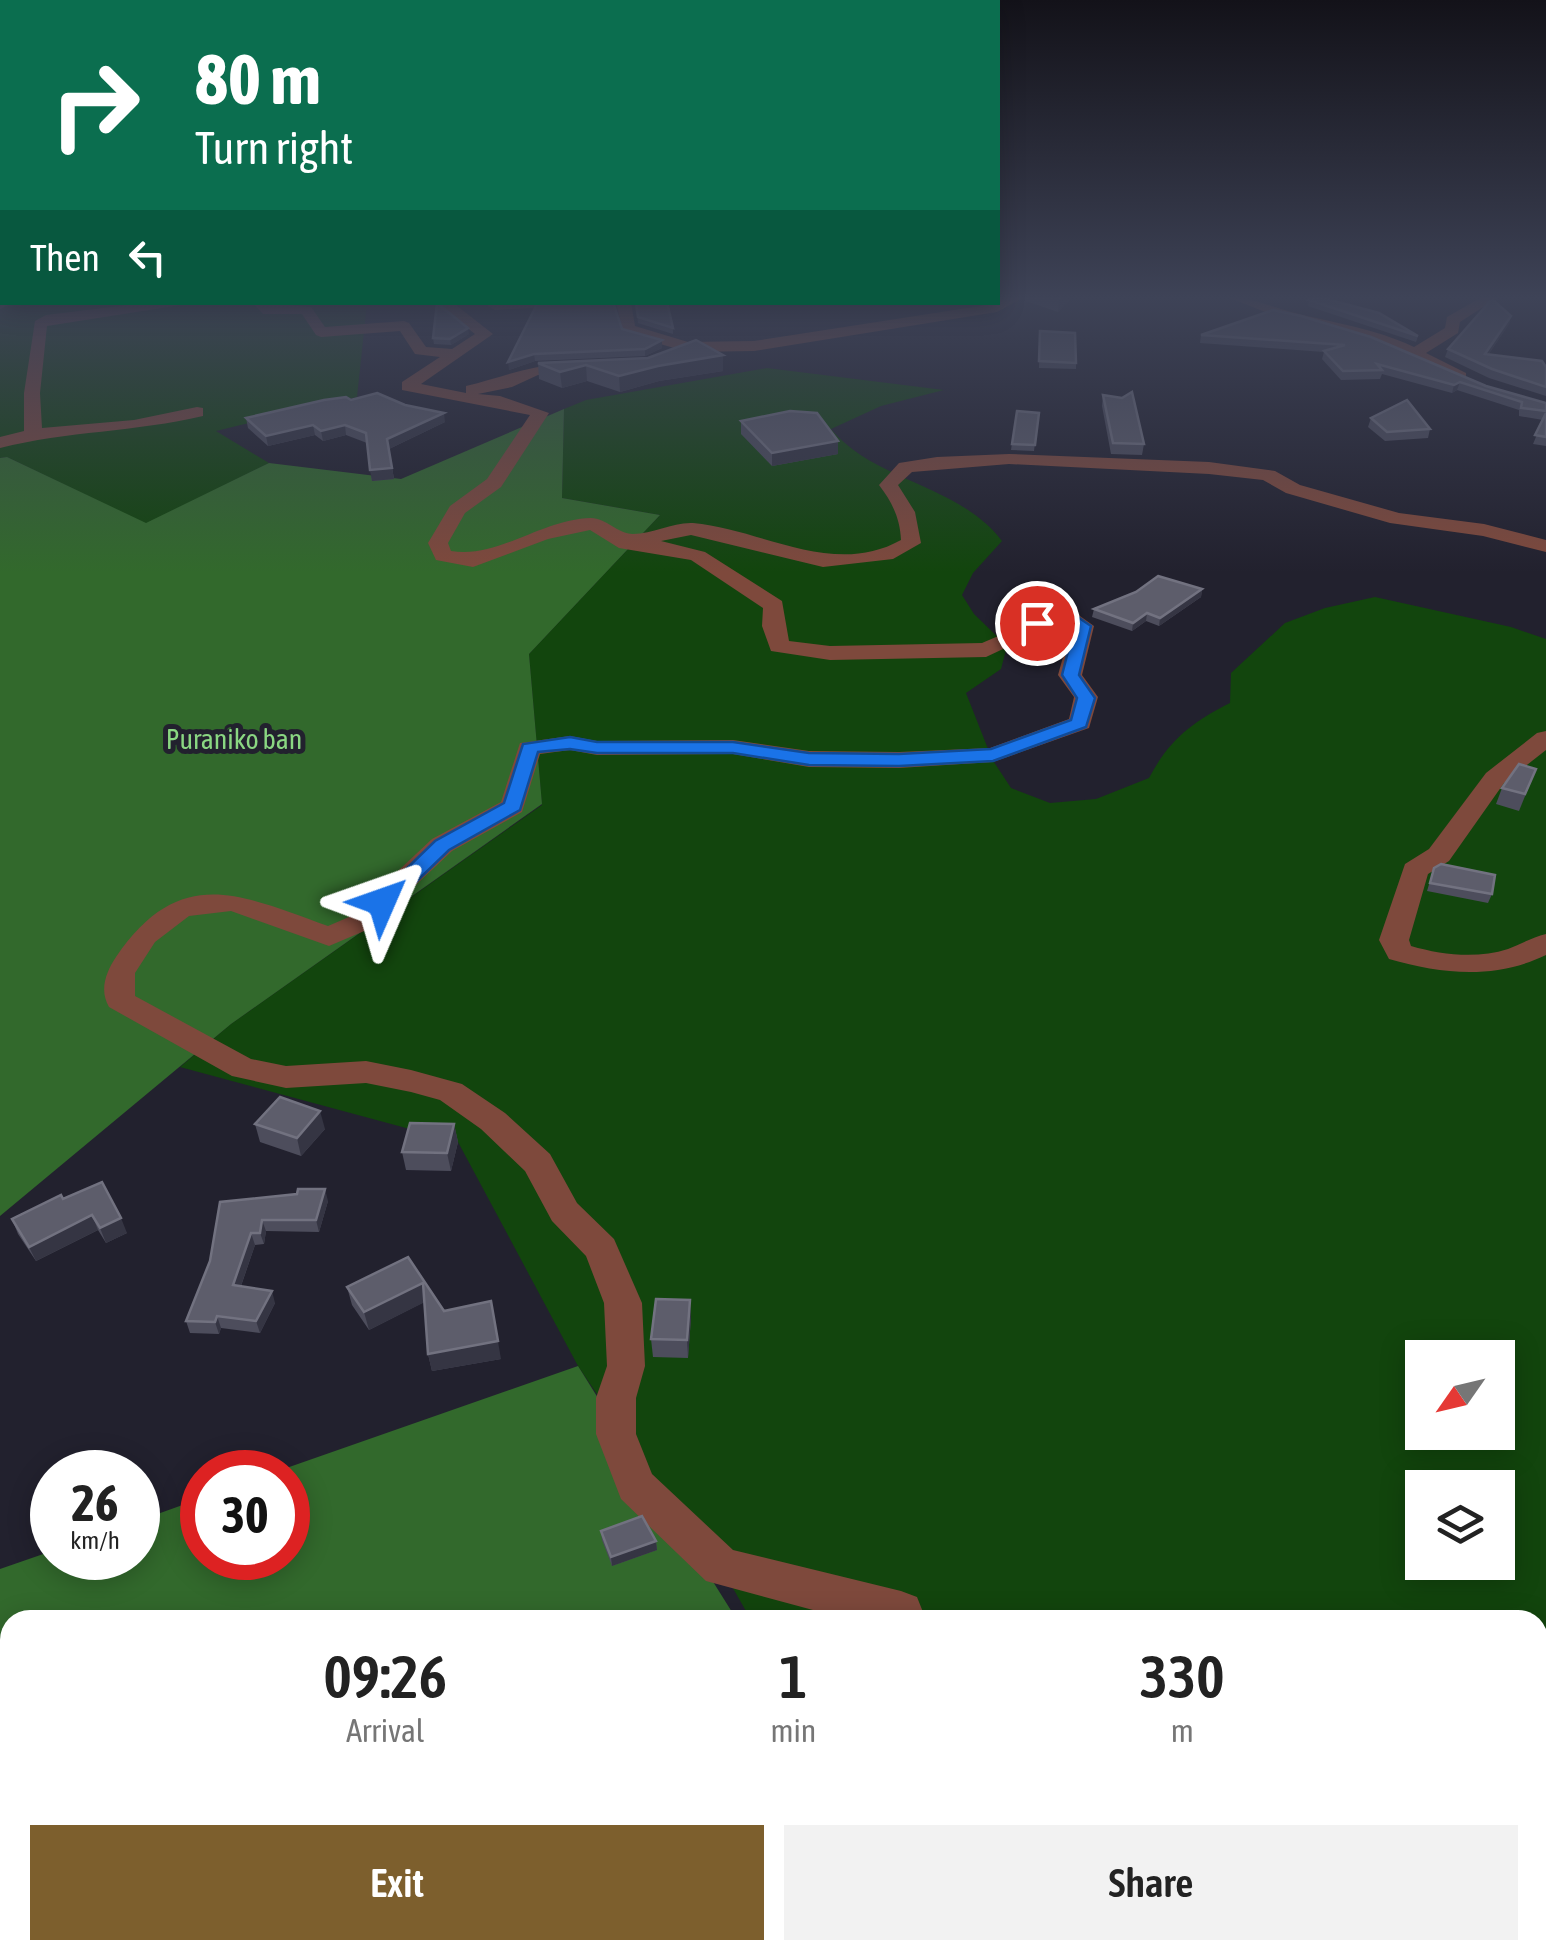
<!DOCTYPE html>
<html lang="en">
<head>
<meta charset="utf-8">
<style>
	:root { --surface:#fff; --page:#f2f2f2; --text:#222; --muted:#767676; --accent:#7d5f2d }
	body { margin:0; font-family:"Asap Condensed",sans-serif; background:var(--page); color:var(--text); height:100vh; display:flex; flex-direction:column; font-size:38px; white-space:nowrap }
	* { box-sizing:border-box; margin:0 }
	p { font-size:32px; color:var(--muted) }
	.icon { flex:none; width:55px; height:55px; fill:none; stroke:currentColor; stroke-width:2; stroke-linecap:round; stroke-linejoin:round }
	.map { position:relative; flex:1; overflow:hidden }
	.panel { position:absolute; left:0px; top:1610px; width:1548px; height:350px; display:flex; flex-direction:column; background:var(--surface); border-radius:30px 30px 0 0; box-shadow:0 5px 25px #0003 }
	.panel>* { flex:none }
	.top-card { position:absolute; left:0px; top:0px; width:1000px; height:305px; box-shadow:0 5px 25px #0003; background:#0b6e4f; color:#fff; overflow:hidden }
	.needle { width:65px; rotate:236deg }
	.buttons { position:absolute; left:1405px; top:1340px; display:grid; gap:20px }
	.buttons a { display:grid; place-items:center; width:110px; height:110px; border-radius:0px; background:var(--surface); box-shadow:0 5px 25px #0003; font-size:50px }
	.speed { position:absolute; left:30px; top:1450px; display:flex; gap:20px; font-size:50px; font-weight:700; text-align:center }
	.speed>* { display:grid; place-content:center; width:130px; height:130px; border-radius:50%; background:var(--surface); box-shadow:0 5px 25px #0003; line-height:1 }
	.speed small { font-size:25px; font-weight:400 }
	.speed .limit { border:15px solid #d22; background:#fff; color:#111 }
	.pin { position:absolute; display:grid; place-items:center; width:85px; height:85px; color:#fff; margin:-42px; border:5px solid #fff; border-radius:50%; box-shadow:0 2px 10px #0007 }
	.me { position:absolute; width:110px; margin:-55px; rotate:47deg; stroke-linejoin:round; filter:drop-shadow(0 0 8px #0008) }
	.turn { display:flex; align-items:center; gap:35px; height:210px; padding:0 30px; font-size:45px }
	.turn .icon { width:130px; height:130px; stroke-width:2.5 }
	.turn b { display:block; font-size:70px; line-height:85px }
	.then { display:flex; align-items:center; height:95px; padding:0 30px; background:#0003; gap:20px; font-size:38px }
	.eta { display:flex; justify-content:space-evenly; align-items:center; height:170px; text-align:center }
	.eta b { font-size:60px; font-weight:600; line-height:70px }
	.action { display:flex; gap:20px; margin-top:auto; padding:20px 30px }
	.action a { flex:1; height:115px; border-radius:0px; background:var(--accent); color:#fff; font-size:40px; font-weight:600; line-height:115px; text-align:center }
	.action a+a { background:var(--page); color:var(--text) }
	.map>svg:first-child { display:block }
</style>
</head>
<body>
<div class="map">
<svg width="1546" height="1960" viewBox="0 0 1546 1960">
	<rect width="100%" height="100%" fill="#22212e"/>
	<g fill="#12450d" fill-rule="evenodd">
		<polygon points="0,298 2,302 367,303 357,397 216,431 269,463 146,524 7,457 0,458"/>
		<path d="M767,368l177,22 -63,16 -50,23c44,53 128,55 171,112l-29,32 -11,22 12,19 33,32 -6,23 -35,24 26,66 19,29 39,15 46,-4 53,-21c20,-38 43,-56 81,-75l1,-30 54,-50 40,-15 50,-11 136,30 35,12v1321h-596l-6,-10h594v-330h-787l-30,-53 -20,-19 -123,-182 -120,-224 -278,-75 51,-43 311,-219 -13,-151 131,-139 -98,-17 2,-89 22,-9zM1422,1358h76v74h-76zM1422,1488h76v74h-76z"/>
	</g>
	<g fill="#32692c">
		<polygon points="564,409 562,498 660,515 529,654 542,804 231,1024 0,1216 0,458 7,457 146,523 269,463 401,479"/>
		<polygon points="578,1366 737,1620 10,1620 10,1950 943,1950 949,1960 0,1960 0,1569 52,1551 52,1558 138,1558 138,1521 202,1498 202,1558 288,1558 288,1472 275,1472"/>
	</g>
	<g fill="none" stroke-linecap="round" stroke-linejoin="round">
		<g fill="#7e493c" fill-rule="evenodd">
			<polygon points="1004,298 1022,298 997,312 754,351 689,352 671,361 663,356 674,348 623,333 616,302 631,302 635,326 688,342 754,341 993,304"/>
			<path d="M1230,298c23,0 40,8 61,14 43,11 83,16 123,35l31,-19 2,-11 33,-19h17l-37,24 -2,11 -32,20 40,20v6l-6,2 -87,-41 -93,-22z"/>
			<polygon points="2,299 2,302 15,302 0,309"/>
			<path d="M153,302h47l-153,24 -7,67 2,35 92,-8 63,-13 6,1v8c-67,16 -136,15 -203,32v-11l24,-6v-38l11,-72 11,-6z"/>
			<path d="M252,302l59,5 14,20 79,-6 5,2 17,24 26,2 23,-15 -40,-32h17l41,32 -72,50 45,9v-7c40,-9 75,-27 117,-19v6l-45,2 -26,12 -34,7 22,2 49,17 -48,74 -36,26 -17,30 3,8c47,8 91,-32 140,-33 15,0 27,16 42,16 20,0 40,-12 60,-11 69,6 140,55 208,17 -1,-22 -9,-38 -22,-55l20,-22 38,-6 72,-3 200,8 66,9 25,14 99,28 85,11 62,16v12l-63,-16 -93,-13 -104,-30 -23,-13 -54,-6 -200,-10 -97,8 -14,13 17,27 6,31 -28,16 -70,8 -132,-32 -30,6 44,11 77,49 7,40 41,5 152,-3 35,-15 12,-10 37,-12 28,20 -12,49 16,22 -9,31 -96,34 -94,6 -90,-1 -76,-13 -136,1 -27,-5 -30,4 -18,58 -70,39 -83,78 -40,17 -98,-35 -42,5 -34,26 -20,31v23l116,63 35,7 80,-5 45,9 51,14 43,29 45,41 27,49 37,36 28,64 3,63 -9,32v36l16,40 81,76 168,41 16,6 6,15 -3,8h-70l-144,-39 -85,-82 -25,-65v-36l11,-32 -3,-63 -18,-47 -34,-35 -27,-50 -44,-42 -41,-29 -29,-8 -45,-9 -80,5 -54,-12 -123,-69c-10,-17 -3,-35 7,-50 64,-93 123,-63 212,-31l21,-9 83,-78 69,-37 19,-59 50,-7 27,5 136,-1 76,11 90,1 91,-4 79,-29 5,-22 -16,-22 13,-47 -8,-7 -77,36 -156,3 -59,-9 -9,-25 1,-18 -72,-48 -72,-12 -29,-18 -42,9 -75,28 -37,-7 -8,-17 22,-37 37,-27 43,-64 -128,-25v-8l38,-25 -25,-3 -15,-23 -79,6 -5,-2 -14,-21h-39z"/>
			<polygon points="569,302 562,306 495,310 488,306 491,302"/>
			<path d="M1546,731v19l-42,33 -55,78 -21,13 -19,66 2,6c31,9 66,13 97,3 13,-5 25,-12 38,-15v21c-52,25 -104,19 -157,4l-10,-19 26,-76 24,-15 57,-76 51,-40z"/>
		</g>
	</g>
	<g fill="#4d4d5c">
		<polygon points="1024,298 1071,298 1058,312 1026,301"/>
		<polygon points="1309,300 1418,336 1416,342 1308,306"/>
		<polygon points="636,303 673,328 673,334 638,323"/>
		<polygon points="537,304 662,340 662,348 645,356 535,361 509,370"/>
		<polygon points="1273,310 1486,386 1546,403 1546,446 1533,444 1543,420 1519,416 1519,410 1457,390 1452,393 1382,374 1380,379 1341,380 1322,359 1324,352 1200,343 1201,335"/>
		<polygon points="1511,316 1509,324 1488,355 1546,367 1546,396 1489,378 1445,357 1448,349"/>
		<polygon points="1040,331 1076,363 1076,369 1039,368"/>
		<polygon points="469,334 451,345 434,344 433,338"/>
		<polygon points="538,363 723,371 659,381 620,392 587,381 562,388 539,379"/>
		<polygon points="1103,395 1144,444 1142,455 1111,454 1102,406"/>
		<polygon points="351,400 445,422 389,449 394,479 372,481 367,443 346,435 323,441 315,435 268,446 248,428 246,418"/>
		<polygon points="1017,411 1039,413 1034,451 1011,450"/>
		<polygon points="1371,418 1430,429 1428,438 1385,441 1368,427"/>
		<polygon points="741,421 838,454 772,466 741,434"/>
		<polygon points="1202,589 1201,597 1159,626 1146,621 1132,631 1092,617 1094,609 1136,592"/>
		<polygon points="1536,769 1519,811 1496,804 1502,788"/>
		<polygon points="1434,868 1492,894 1488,903 1427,891"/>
		<polygon points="255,1124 325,1129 301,1156 260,1142"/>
		<polygon points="454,1124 458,1142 451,1171 406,1170 402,1152"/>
		<polygon points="297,1194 328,1201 319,1232 266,1231 264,1244 255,1245 241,1286 275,1303 260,1333 221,1328 219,1334 190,1333 186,1321 210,1261 220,1202"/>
		<polygon points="63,1199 127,1233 106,1243 98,1230 36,1261 18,1234 12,1219"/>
		<polygon points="408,1257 444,1311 501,1359 432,1371 428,1354 424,1302 369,1330 352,1305 347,1287"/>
		<polygon points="691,1318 688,1358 653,1357 651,1339"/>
		<polygon points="601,1531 656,1541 657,1550 612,1566 602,1540"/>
	</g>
	<g fill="#353543">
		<polygon points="1062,298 1071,298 1058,312 1059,301"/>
		<polygon points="1511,316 1509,324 1483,362 1485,354"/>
		<polygon points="468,328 469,334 451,345 450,339"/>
		<polygon points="662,340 662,348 645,356 645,349"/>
		<polygon points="534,354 535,361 509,370 508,362"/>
		<polygon points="723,355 723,371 659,381 620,392 619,376 658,366"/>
		<polygon points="586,365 587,381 562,388 560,372"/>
		<polygon points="1460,382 1457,390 1452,393 1454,385"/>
		<polygon points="444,413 445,422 389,449 387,439"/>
		<polygon points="313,425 315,435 268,446 266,436"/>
		<polygon points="345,425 346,435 323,441 321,431"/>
		<polygon points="838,441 838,454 772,466 772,453"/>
		<polygon points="392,468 394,479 372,481 370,470"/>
		<polygon points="1202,589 1201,597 1159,626 1160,618"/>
		<polygon points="1147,613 1146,621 1132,631 1133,623"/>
		<polygon points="320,1111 325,1129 301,1156 297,1138"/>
		<polygon points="454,1124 458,1142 451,1171 447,1153"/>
		<polygon points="325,1189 328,1201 319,1232 316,1220"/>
		<polygon points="92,1215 98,1230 36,1261 29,1247"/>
		<polygon points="121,1218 127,1233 106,1243 100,1228"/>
		<polygon points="262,1220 266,1231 264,1244 260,1233"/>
		<polygon points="251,1233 255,1245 237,1297 233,1285"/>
		<polygon points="423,1283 427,1301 369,1330 364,1312"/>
		<polygon points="272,1291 275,1303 260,1333 256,1321"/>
		<polygon points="690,1300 691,1318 688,1358 687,1340"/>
		<polygon points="491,1301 501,1359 432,1371 428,1354"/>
		<polygon points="217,1316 221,1328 219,1334 215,1322"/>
		<polygon points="656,1541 657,1550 612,1566 611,1557"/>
	</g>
	<g fill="#5d5d6b" stroke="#727280" stroke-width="2.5">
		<polygon points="1315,298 1323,298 1379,313 1418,336 1309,300"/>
		<polygon points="1492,299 1511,316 1485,354 1542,361 1546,367 1546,387 1492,369 1448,349"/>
		<polygon points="546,302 613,302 622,329 662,340 645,349 534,354 508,362 537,304"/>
		<polygon points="667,302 673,328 638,317 636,303"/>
		<polygon points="437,303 468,328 450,339 433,338"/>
		<polygon points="1273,310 1301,316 1371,337 1486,386 1546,403 1546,411 1521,408 1522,402 1460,382 1454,385 1377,364 1382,370 1343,371 1324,351 1345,345 1201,335"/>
		<polygon points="1040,331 1075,333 1076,363 1039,361"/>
		<polygon points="696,340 723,355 658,366 619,376 586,365 560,372 538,363 648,358"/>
		<polygon points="1132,392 1144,444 1113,443 1103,395 1122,398"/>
		<polygon points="377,393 405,405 444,413 387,439 392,468 370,470 366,433 345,425 321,431 313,425 266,436 246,418 324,400 346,397 351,400"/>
		<polygon points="1407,400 1430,429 1387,432 1371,418"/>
		<polygon points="790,411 817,413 838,441 772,453 741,421"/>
		<polygon points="1017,411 1039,413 1035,445 1012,444"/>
		<polygon points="1546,413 1546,437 1535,435"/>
		<polygon points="1158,576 1202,589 1160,618 1147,613 1133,623 1094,609 1136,592"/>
		<polygon points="1519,764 1536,769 1525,794 1502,788"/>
		<polygon points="1441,864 1495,875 1492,894 1430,883 1434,868"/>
		<polygon points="280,1097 320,1111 297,1138 255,1124"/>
		<polygon points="410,1123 454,1124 447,1153 402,1152"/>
		<polygon points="102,1182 121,1218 100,1228 92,1215 29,1247 12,1219 61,1195 63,1199"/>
		<polygon points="298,1189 325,1189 316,1220 262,1220 260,1233 251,1233 233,1285 272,1291 256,1321 217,1316 215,1322 186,1321 210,1261 220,1202 297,1194"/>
		<polygon points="408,1257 444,1311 491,1301 498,1341 428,1354 423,1283 364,1312 347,1287"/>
		<polygon points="656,1299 690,1300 687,1340 651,1339"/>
		<polygon points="642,1516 656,1541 611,1557 601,1531"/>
	</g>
	<linearGradient id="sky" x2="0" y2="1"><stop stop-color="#131219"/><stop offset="0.52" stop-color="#3e4357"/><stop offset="1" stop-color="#3e4357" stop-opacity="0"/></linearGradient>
	<rect width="1546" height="572" fill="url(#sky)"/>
	<polygon fill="#1a73e8" stroke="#114b97" stroke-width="2.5" points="1066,609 1091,626 1079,675 1095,698 1086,727 993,761 899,766 809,765 733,753 597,753 570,749 538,752 520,810 449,850 390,907 382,909 372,902 435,841 504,803 523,744 570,737 597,742 733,742 809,753 899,754 991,749 1071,720 1077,698 1062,675 1074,628 1063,620 1037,628 1028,623"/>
	<g text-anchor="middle" stroke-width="10" stroke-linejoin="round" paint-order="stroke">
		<g font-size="28" fill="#8ad782" stroke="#22212e">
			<text x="234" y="749">Puraniko ban</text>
		</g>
	</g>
</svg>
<div class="buttons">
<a><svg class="needle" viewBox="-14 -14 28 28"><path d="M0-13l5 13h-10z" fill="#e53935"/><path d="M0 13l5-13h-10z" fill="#767676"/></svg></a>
<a><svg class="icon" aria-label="layers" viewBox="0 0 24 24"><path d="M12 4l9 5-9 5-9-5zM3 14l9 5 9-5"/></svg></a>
</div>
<div class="speed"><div>26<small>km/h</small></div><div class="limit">30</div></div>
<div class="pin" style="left:1037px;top:623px;background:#d93025"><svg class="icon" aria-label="arrive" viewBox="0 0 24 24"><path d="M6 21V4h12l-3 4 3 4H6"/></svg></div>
<svg class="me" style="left:382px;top:902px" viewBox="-20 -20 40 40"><path d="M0-17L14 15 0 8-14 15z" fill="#1a73e8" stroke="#fff" stroke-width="4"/></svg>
<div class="top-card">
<div class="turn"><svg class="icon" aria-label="right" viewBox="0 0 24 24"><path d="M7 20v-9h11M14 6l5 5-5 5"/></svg><div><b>80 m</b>Turn right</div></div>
<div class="then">Then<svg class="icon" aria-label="left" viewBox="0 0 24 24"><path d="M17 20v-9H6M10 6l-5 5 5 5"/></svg></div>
</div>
<section class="panel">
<div class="eta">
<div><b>09:26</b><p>Arrival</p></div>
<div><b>1</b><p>min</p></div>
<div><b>330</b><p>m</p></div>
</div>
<div class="action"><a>Exit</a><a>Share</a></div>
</section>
</div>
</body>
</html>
